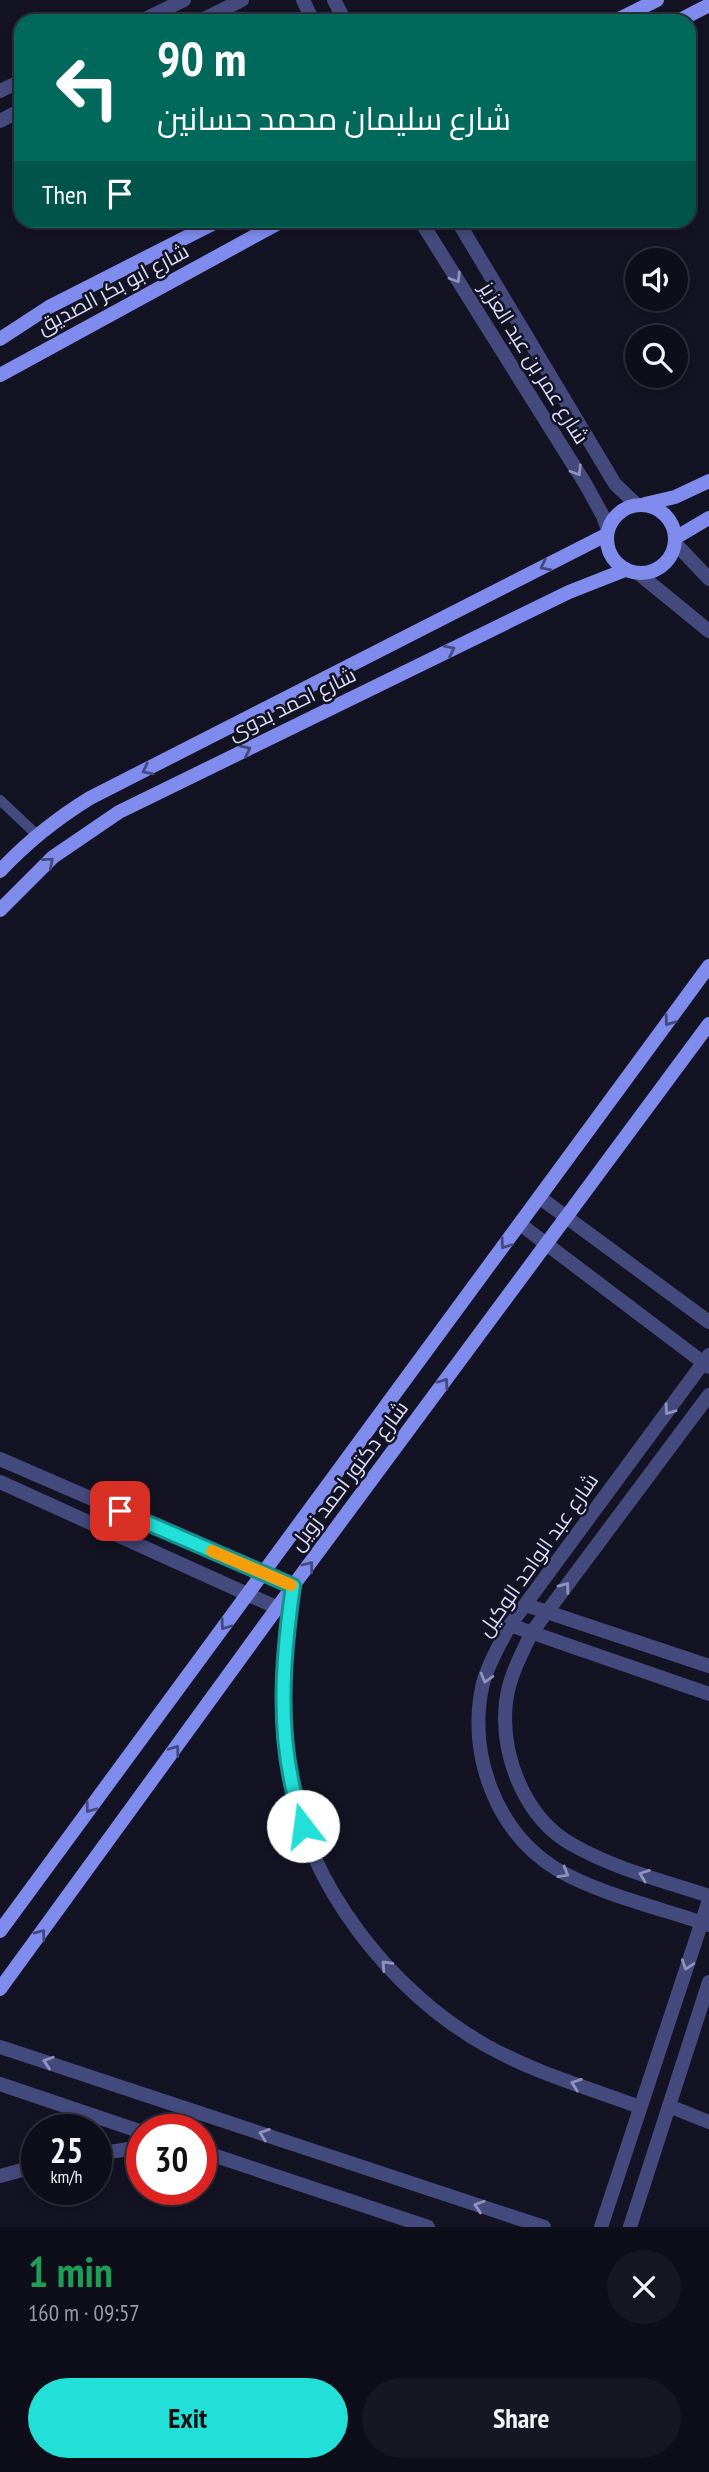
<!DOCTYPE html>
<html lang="en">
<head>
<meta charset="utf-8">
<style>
	:root { --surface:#0e0e1b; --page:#171724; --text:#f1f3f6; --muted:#9b9ca3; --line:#2e2e3a; --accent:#22dfd7 }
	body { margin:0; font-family:"PT Sans Narrow",Cairo,sans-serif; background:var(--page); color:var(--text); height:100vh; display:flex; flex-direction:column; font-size:26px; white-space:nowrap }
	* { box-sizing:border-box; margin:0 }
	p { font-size:23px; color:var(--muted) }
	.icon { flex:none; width:38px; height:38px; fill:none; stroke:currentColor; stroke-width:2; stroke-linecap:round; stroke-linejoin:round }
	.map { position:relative; height:2227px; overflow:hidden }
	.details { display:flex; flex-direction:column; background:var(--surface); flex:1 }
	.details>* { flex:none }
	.hud { position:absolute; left:14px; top:14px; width:682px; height:214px; border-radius:21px; box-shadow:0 4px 10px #0003,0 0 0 2px var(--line); background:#00695c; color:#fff; overflow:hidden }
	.tools { position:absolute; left:625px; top:248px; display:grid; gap:14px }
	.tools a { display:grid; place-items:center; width:63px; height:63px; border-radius:50%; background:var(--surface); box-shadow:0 4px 10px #0003,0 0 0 2px var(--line); font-size:35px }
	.speed { position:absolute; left:21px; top:2114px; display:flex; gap:14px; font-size:35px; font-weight:700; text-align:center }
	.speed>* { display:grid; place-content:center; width:91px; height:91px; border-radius:50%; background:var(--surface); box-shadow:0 4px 10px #0003,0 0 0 2px var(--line); line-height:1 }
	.speed small { font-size:18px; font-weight:400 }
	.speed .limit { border:10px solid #d22; background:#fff; color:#111 }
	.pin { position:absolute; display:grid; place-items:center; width:60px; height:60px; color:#fff; margin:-30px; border-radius:14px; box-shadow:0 4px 10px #0006 }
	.me { position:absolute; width:77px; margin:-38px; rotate:345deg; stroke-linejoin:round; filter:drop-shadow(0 0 5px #0008) }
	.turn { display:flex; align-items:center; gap:24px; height:147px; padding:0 28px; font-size:32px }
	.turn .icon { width:91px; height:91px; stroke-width:2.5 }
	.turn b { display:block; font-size:49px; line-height:60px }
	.then { display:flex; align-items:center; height:66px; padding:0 28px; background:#0003; gap:14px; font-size:26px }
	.round { display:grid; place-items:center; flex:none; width:74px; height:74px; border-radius:37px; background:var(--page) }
	.head { display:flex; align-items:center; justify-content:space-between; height:119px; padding:0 28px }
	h1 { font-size:42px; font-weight:800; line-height:52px; color:#1e9e55 }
	.action { display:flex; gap:14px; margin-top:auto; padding:14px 28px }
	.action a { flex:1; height:80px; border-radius:42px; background:var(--accent); color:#111; font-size:28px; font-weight:800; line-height:80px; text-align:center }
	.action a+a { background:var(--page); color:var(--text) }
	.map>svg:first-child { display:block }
</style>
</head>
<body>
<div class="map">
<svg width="709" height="2227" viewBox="0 0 709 2227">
	<rect width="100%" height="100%" fill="#131324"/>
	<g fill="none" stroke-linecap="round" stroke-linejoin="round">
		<polyline stroke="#444a7d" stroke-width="10" points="0,800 37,835"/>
		<g stroke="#444a7d" stroke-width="14">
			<polyline points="303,0 313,21"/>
			<polyline points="334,0 345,21"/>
			<polyline points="141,21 184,0"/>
			<polyline points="200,21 242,0"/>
			<polyline points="0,91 21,81"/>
			<polyline points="0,121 21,110"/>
			<polyline points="420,220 586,485 603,516 608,530"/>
			<polyline points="457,220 615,484 637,505"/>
			<polyline points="675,543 709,579"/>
			<polyline points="638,573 709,631"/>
			<polyline points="539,1197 709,1322"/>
			<polyline points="520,1224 709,1367"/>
			<path d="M709,1355l-199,270c-10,19 -21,37 -27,58 -16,70 12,149 75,187 41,24 105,39 151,55"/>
			<path d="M709,1395l-177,237c-11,23 -23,45 -26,70 -6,53 19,117 67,143 42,24 91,36 136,51"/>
			<path d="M0,1459l293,127c-9,63 -12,127 -3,190 17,110 102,217 197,270 48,27 102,42 153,61"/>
			<polyline points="0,1482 278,1608"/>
			<polyline points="526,1605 709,1666"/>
			<polyline points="510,1625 709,1694"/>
			<polyline points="0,2047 544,2227"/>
			<polyline points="0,2084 142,2132"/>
			<polyline points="669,2106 709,2122"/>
			<polyline points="201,2151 428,2227"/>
			<polyline points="96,2154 142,2147"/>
			<polyline points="0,2176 37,2166"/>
			<polyline points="601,2227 709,1900"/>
			<polyline points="630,2227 709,1982"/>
		</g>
		<g stroke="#7f8ced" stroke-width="14">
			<polyline points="615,21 657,0"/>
			<polyline points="678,21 709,5"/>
			<polyline points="0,339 49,307 220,220"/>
			<polyline points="0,375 284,220"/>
			<polyline points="645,504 675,497 709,481"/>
			<circle cx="641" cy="539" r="34"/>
			<polyline points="675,538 709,518"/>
			<path d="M0,871c27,-29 56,-52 90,-73l516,-263"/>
			<polyline points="0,910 53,857 119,812 569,592 625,570"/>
			<polyline points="0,1931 709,966"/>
			<polyline points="0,1989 293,1586 709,1024"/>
		</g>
	</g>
	<defs><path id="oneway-chevron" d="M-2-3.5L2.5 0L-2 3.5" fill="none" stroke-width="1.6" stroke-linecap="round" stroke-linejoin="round" transform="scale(1.75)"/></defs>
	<g stroke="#9093bc">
		<use href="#oneway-chevron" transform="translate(456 278) rotate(58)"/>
		<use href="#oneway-chevron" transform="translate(577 471) rotate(58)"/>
		<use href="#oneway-chevron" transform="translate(669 1410) rotate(126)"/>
		<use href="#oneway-chevron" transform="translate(565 1587) rotate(-53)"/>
		<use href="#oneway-chevron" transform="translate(486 1678) rotate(106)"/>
		<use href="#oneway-chevron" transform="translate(564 1873) rotate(30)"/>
		<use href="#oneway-chevron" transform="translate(644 1875) rotate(-160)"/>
		<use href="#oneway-chevron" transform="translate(386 1965) rotate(-133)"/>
		<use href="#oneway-chevron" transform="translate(687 1965) rotate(108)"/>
		<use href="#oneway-chevron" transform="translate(48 2062) rotate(-162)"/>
		<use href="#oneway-chevron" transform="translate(576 2084) rotate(-160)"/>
		<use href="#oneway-chevron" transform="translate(264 2134) rotate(-161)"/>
		<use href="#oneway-chevron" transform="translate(479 2206) rotate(-162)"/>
	</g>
	<g stroke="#44497e">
		<use href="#oneway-chevron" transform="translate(545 566) rotate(153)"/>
		<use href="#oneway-chevron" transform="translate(450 650) rotate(-26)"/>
		<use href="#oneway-chevron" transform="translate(246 750) rotate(-26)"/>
		<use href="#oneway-chevron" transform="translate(147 770) rotate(153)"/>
		<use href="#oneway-chevron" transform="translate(49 862) rotate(-41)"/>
		<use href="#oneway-chevron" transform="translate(669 1021) rotate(126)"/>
		<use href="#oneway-chevron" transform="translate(505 1244) rotate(126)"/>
		<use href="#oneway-chevron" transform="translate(444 1383) rotate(-54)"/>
		<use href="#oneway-chevron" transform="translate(309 1566) rotate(-52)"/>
		<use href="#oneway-chevron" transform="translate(225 1625) rotate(126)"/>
		<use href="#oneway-chevron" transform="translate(175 1750) rotate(-54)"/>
		<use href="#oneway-chevron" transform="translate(90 1808) rotate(126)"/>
		<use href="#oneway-chevron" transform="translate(41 1934) rotate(-53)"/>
	</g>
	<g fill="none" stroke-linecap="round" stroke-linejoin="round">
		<g stroke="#16918c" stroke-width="18">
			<path id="route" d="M120,1511l173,75c-9,63 -15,130 -2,193 3,16 8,32 12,47"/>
		</g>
		<use href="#route" stroke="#22dfd7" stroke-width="12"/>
		<polyline stroke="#f59e0b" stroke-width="12" points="212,1551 291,1585"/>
	</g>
	<g text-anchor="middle" stroke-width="5" stroke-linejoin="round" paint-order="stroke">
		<g font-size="21" fill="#dbdcfa" stroke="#131324">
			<text transform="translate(113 289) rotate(-28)" y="7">شارع ابو بكر الصديق</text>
			<text transform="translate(534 363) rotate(58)" y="7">شارع عمر بن عبد العزيز</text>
			<text transform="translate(292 704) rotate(-26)" y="7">شارع احمد بدوى</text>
			<text transform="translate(349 1476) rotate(-53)" y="7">شارع دكتور احمد زويل</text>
			<text transform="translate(538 1555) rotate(-55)" y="7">شارع عبد الواحد الوكيل</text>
		</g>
	</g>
</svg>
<div class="tools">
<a><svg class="icon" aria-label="sound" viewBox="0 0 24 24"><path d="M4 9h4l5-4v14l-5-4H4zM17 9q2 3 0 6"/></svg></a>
<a><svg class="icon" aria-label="search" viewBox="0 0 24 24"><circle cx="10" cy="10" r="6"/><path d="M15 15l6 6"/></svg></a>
</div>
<div class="speed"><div>25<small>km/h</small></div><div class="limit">30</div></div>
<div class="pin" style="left:120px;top:1511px;background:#d93025"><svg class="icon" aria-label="arrive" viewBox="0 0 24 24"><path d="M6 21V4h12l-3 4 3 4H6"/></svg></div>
<svg class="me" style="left:303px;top:1826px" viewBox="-20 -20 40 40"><circle r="19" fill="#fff"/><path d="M0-13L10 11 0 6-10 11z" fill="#22dfd7"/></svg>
<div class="hud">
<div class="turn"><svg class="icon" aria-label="left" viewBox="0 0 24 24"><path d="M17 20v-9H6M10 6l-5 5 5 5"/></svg><div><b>90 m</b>شارع سليمان محمد حسانين</div></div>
<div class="then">Then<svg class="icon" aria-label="arrive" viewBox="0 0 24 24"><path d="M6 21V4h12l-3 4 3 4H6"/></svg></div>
</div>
</div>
<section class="details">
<div class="head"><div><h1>1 min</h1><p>160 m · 09:57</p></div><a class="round"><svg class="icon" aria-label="close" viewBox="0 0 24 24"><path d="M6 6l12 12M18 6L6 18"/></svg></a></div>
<div class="action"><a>Exit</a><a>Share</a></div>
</section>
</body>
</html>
